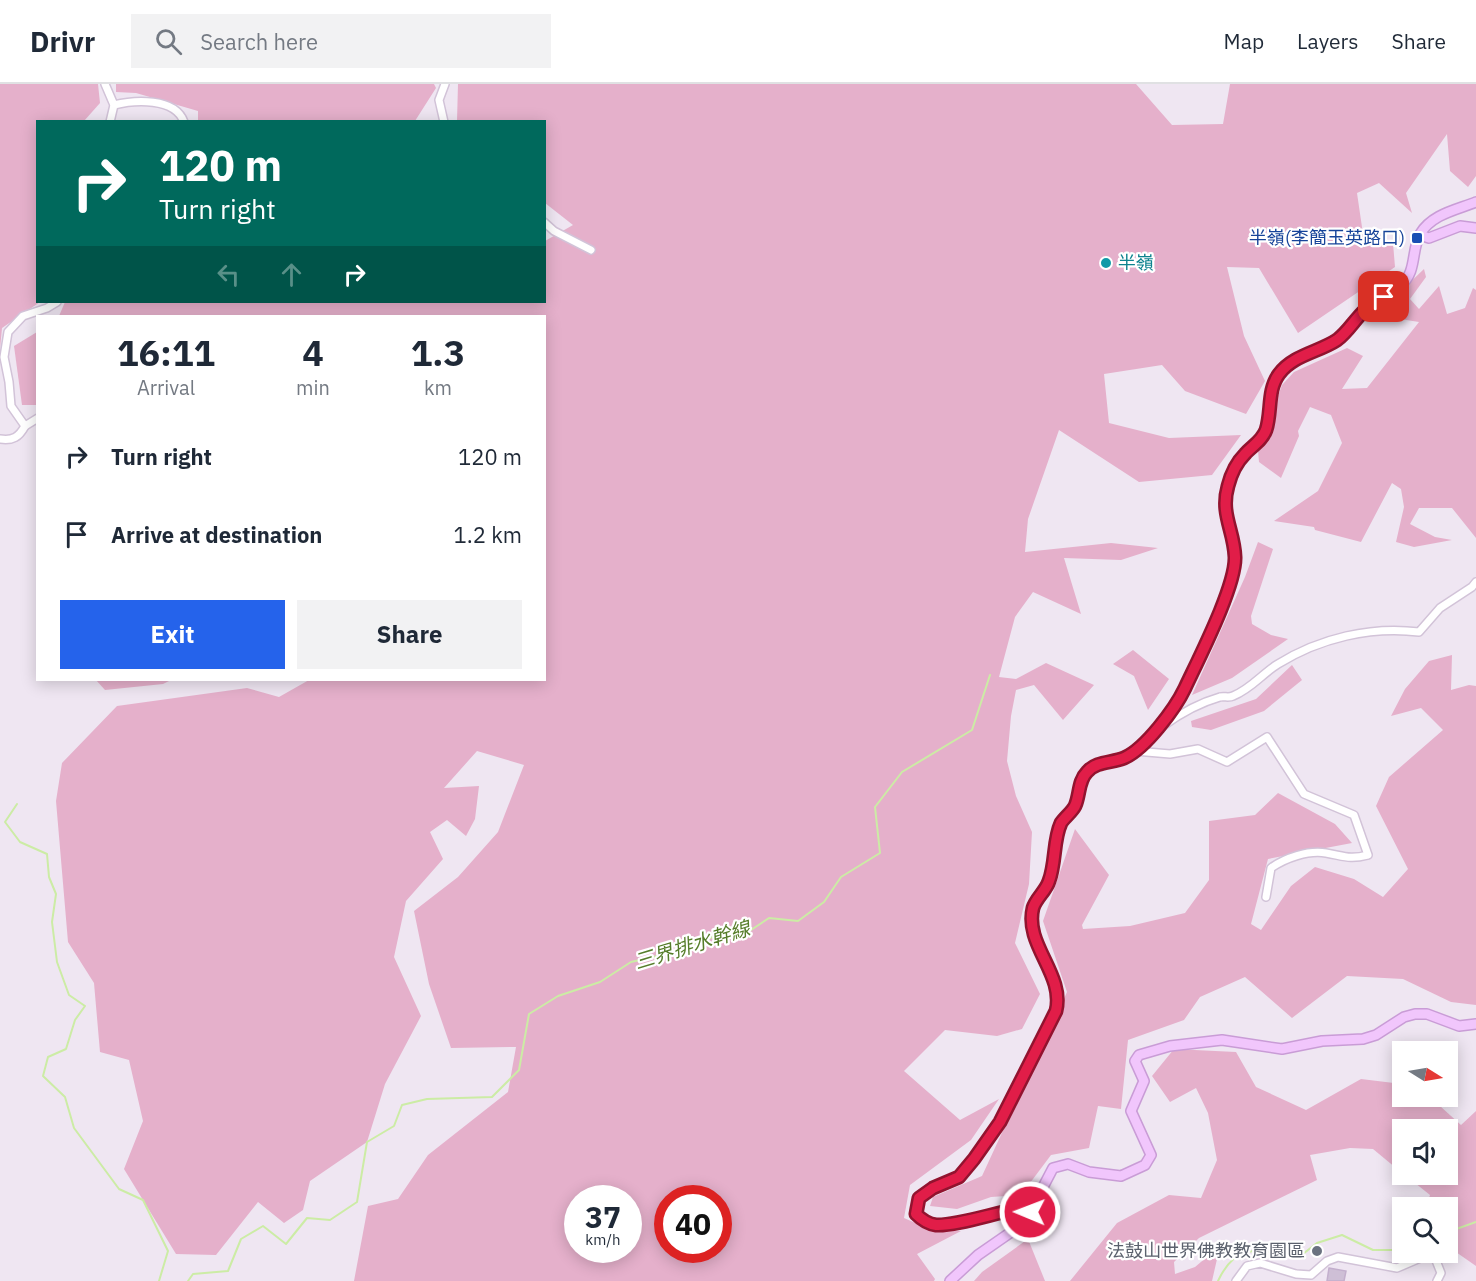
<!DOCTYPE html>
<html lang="en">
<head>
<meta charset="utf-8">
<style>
	:root { --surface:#fff; --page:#f2f2f3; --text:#1f2937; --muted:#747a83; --line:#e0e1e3; --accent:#2563eb }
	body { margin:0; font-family:"IBM Plex Sans","Noto Sans TC",sans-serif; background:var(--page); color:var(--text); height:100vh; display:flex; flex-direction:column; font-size:22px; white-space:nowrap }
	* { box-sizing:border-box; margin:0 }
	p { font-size:20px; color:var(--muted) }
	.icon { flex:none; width:33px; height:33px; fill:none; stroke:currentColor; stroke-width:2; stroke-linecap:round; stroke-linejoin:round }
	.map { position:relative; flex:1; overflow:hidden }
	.panel { position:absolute; left:36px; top:231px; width:510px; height:366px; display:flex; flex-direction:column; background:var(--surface); border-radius:0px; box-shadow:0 3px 15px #0003 }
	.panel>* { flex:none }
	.banner { position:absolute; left:36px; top:36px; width:510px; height:183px; border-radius:0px; box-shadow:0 3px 15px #0003; background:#00695c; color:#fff; overflow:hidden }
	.needle { width:39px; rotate:101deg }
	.tools { position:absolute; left:1392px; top:957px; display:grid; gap:12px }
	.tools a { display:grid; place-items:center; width:66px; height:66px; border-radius:0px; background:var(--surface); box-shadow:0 3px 15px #0003; font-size:30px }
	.speed { position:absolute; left:564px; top:1101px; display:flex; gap:12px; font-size:30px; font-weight:700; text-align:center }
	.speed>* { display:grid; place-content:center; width:78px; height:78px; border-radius:50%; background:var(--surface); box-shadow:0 3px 15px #0003; line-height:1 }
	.speed small { font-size:15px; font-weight:400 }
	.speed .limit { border:9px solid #d22; background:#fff; color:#111 }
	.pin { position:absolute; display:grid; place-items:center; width:51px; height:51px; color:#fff; margin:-26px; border-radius:12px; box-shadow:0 3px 9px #0006 }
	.me { position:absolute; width:66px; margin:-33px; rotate:271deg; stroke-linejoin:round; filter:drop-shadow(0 0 4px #0008) }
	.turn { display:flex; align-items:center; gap:21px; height:126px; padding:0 24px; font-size:27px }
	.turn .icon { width:78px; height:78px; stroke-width:2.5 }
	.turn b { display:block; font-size:42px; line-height:51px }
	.lanes { display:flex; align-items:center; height:57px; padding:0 24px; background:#0003; justify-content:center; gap:30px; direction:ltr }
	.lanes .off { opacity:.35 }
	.eta { display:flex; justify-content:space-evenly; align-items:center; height:102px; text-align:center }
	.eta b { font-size:36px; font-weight:800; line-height:42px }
	.primary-button { display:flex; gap:12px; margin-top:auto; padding:12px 24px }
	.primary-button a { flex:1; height:69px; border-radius:0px; background:var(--accent); color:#fff; font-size:24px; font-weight:800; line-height:69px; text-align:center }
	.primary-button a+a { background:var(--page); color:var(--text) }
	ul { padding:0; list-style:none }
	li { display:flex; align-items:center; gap:18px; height:78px; padding:0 24px }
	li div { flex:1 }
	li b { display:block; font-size:22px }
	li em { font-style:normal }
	header { display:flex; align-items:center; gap:36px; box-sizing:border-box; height:84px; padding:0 30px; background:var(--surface); border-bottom:2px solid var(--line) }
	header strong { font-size:28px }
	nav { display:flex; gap:33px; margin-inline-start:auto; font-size:21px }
	.search { width:420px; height:54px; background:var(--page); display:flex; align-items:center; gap:15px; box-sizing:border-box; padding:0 21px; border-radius:0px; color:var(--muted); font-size:22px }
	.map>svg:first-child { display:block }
</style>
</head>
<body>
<header>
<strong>Drivr</strong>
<div class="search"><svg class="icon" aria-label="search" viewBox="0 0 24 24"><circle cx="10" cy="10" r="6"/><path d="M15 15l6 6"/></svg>Search here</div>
<nav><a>Map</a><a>Layers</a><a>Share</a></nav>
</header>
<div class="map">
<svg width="1476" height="1197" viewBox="0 0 1476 1197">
	<rect width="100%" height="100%" fill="#efe6f2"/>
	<g fill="#e5b0cb" fill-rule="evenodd">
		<polygon points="0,0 98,0 100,19 84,37 38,38 38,218 40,218 2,244 0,265"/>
		<polygon points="116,0 434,0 436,4 415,37 198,38 198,27 136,9 116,8"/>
		<path d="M458,0h678l36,41 51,-1 7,-40h246v92l-8,11 -18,-16 -3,-37 -41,59 6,20 -33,-30 -22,10 6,41 30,9 2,24 -97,66 -39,-65 -32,-1 17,69 21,45 -19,33 -61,-23 -23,-26 -58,9 5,49 60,15 72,-3 -29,40 -73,7 -80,-52 -31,89 -3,33 86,-9 47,5 -37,12 -57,-2 17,56 -48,-22 -18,25 -16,60 17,2 30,-16 48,22 -31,35 -29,-35 -18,5 -5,26 -4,45 9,35 16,36 -3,52 -14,59 25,51 -18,35 -25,7 -52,-6 -41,41 56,49 39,-21 -28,41 -61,45 -6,33 30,13h27l-44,23 18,25 -1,2h-580l14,-75 30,-7 30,-44 80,-63 8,-45 -65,1 -22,-64 -15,-73 44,-34 40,-45 26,-67 -47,-14 -33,37 35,-2 -4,33 -9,17 -19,-16 -17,12 13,27 -37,42 -12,56 27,59 -36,68 -18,58 -57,39 -7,29 -19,13 -26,-21 -42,53 -40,-1 -52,-85 19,-48 -14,-61 -29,-8 -6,-69 -26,-41 -12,-141 6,-38 55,-57 130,-18 32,9 30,-17h235v-364h-485l6,-14h479l1,-61 28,-16 -28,-22 -1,-81 -87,-1zM578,1114h50v52h-50zM668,1114h50v52h-50z"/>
		<polygon points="1424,185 1426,193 1410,215 1419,225 1439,202 1447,230 1465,224 1473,204 1476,206 1476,454 1452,424 1419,424 1410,440 1435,453 1452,456 1414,463 1396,458 1404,423 1401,405 1392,399 1361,458 1315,446 1314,443 1274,437 1318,407 1342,359 1331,331 1310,323 1298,347 1299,352 1281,394 1259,378 1258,367 1282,301 1294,288 1347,264 1363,272 1342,305 1367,304 1419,238 1400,235 1399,209"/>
		<polygon points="37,248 37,321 22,321 14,262"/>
		<polygon points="1258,458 1273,465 1251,532 1252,540 1271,551 1288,555 1232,594 1192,611 1245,493"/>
		<polygon points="1133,566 1169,595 1148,626 1134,592 1113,580"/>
		<polygon points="1452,571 1451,606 1469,601 1476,602 1476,921 1451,918 1403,895 1347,892 1292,934 1245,893 1200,913 1184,936 1128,956 1121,1025 1098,1022 1089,1064 1051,1071 1021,1111 991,1113 957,1125 930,1122 933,1113 982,1092 1067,908 1043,837 1075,745 1109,791 1082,841 1083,845 1130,842 1185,829 1209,796 1209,737 1255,731 1278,709 1335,740 1352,759 1268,775 1251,840 1261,846 1291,802 1315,783 1354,795 1383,813 1408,785 1376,722 1389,693 1443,646 1421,624 1391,632 1405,605 1429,577"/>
		<polygon points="1292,581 1302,596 1264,627 1211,646 1192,643 1191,637 1256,615"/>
		<polygon points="96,596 171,596 163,600 105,606"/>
		<polygon points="1174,965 1236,968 1256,1003 1306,1026 1361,995 1402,1000 1402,1012 1430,1013 1461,1041 1476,1027 1476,1182 1453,1166 1456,1134 1448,1136 1448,1124 1426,1123 1430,1111 1405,1091 1448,1090 1448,1046 1402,1046 1402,1089 1373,1065 1350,1064 1310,1071 1317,1096 1199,1154 1174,1178 1175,1190 1195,1183 1220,1162 1212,1197 1070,1197 1117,1139 1169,1111 1201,1114 1217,1076 1208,1029 1196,1004 1170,1018 1152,992"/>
		<polygon points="1028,1155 1045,1197 974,1197 982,1188"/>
	</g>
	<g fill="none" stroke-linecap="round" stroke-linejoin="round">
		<g stroke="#cceca5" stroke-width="2">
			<polyline points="17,720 5,738 20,758 47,770 49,793 56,810 52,838 57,878 69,911 85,922 75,936 66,965 48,973 43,992 65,1013 74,1044 119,1105 143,1116 168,1167 159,1197"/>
			<polyline points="1448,1148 1476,1138"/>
			<polyline points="188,1197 193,1190 228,1187 241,1155 263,1142 286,1160 307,1134 330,1136 357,1118 367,1058 394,1042 402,1021 427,1015 492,1013 519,986 529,930 558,912 600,898 631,878 679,867 729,846 751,846 769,834 798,837 824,818 841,793 880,769 875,723 902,688 972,646 990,591"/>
			<path d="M1218,1197c19,-41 43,-30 81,-24l18,-14 25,-8 31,15h29"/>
		</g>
	</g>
	<polygon fill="#cebfd6" stroke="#c3afcd" stroke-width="1.5" points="1329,1184 1346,1187 1344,1197 1327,1197"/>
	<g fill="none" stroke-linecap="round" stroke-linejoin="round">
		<g stroke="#d2c3d8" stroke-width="10">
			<g id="street">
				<polyline points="105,0 114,21 110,38"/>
				<path d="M114,21c20,-5 61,-8 70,17"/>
				<polyline points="444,38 439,16 445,0"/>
				<polyline points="544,138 554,147 591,166"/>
				<polyline points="25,342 38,334"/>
				<path d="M0,355c13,2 19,-2 25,-13l-14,-20 -2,-24 -5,-25 4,-25 15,-16 24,-8 10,-6"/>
				<path d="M1163,642c18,-13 36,-23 57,-29 4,-1 9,1 13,-1 18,-7 30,-23 45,-32 42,-26 93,-38 141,-32l21,-24 32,-21 4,-5"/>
				<path d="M1135,667l35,3 28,-5 29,13 40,-25 37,57 50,21 14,40c-19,5 -24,1 -42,-2 -18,-3 -41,5 -55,15l-5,29"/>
				<polyline points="1236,1197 1247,1182 1260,1179 1296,1190 1311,1191 1327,1177 1338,1173 1397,1184 1425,1172 1435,1174 1441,1189 1437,1197"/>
			</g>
		</g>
		<g stroke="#c99cd6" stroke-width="12">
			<g id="secondary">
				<polyline points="1420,151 1429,154 1460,142 1476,144"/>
				<path d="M1030,1128l-6,-4c-24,3 -66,18 -88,17 -8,-1 -14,-5 -20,-11l3,-16 14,-11 26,-10 15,-18 26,-37 56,-111c9,-37 -36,-69 -22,-106 3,-9 12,-16 16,-26 5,-17 3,-37 11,-54 3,-8 12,-12 15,-20 4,-10 2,-25 11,-33 12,-13 33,-8 46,-18 19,-15 38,-41 50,-63 14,-23 54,-112 51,-136 -2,-27 -13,-42 -6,-70 3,-11 9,-22 17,-31 7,-7 16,-13 20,-22 8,-18 2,-41 14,-58 13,-18 39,-23 57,-33 11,-7 18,-20 28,-29 11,-11 25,-18 37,-27 16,-13 10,-34 19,-51 12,-20 36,-24 56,-32"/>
				<polyline points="950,1197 978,1171 1030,1135 1030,1128 1053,1084 1068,1080 1089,1088 1121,1092 1145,1081 1151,1071 1131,1027 1144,997 1135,977 1139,971 1170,962 1222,956 1282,965 1322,957 1363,955 1376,951 1404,933 1415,930 1427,930 1459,942 1476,940"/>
			</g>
		</g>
		<use href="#street" stroke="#fff" stroke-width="7"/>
		<use href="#secondary" stroke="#f1c6fc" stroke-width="9"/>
	</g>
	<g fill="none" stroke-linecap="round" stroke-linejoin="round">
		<g stroke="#92132f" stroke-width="15">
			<path id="route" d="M1030,1128l-6,-4c-24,3 -66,18 -88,17 -8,-1 -14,-5 -20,-11l3,-16 14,-10 26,-11 15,-18 26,-37 56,-111c9,-37 -32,-66 -23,-103 3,-10 13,-17 16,-27 7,-18 4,-41 12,-58 4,-6 11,-11 14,-17 5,-11 3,-25 12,-34 9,-11 25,-9 37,-14 21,-9 51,-49 61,-70 14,-30 51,-102 50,-131 -1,-27 -15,-43 -7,-71 3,-12 9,-24 17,-32 7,-8 17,-13 21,-24 6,-18 1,-40 13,-56 14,-19 40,-22 58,-34 11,-8 18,-21 28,-30 6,-5 13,-9 19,-13"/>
		</g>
		<use href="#route" stroke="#e11d48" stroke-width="10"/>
	</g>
	<rect fill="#1a4fb4" stroke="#fff" stroke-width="2" x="1411" y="148" width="12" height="12" rx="3"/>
	<circle fill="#0f9aa8" stroke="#fff" stroke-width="2" cx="1106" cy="179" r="6"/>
	<circle fill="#6b7280" stroke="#fff" stroke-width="2" cx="1317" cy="1167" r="6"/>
	<g text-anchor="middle" stroke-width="4.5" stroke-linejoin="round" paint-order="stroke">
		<g font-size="18" fill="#164399" stroke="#fff" text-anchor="end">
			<text x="1405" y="160">半嶺(李簡玉英路口)</text>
		</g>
		<g font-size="18" fill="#0d838f" stroke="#fff" text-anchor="start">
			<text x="1118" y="185">半嶺</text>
		</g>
		<g font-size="18" fill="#5b616d" stroke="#fff" text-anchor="end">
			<text x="1305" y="1173">法鼓山世界佛教教育園區</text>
		</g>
		<g font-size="20" font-style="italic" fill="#567d2a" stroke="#fff">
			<text transform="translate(692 861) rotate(-17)" y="7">三界排水幹線</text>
		</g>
	</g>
</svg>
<div class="tools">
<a><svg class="needle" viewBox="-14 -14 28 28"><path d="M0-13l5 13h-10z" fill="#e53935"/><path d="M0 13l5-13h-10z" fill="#747a83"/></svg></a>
<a><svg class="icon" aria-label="sound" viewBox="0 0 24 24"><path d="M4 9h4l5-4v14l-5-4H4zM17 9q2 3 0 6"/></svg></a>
<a><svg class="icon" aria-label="search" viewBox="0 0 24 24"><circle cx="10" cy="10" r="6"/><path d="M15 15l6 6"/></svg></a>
</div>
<div class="speed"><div>37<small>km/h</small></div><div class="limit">40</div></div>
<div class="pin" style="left:1384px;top:213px;background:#d93025"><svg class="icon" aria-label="arrive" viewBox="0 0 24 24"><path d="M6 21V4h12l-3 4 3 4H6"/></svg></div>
<svg class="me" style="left:1030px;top:1128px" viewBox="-20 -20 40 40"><circle r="17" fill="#e11d48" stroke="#fff" stroke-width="3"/><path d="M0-11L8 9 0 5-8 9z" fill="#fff"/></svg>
<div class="banner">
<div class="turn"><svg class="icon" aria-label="right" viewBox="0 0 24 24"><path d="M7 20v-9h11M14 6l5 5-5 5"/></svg><div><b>120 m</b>Turn right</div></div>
<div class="lanes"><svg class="icon off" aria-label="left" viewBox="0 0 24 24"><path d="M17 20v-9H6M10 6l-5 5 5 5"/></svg><svg class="icon off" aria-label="ahead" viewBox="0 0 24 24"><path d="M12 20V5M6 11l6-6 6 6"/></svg><svg class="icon" aria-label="right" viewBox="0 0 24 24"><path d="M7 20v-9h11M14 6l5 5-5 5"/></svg></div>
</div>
<section class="panel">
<div class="eta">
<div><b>16:11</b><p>Arrival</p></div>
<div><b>4</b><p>min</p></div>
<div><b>1.3</b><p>km</p></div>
</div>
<ul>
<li><svg class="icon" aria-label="right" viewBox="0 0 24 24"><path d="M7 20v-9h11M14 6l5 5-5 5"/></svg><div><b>Turn right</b></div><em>120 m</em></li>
<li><svg class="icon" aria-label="arrive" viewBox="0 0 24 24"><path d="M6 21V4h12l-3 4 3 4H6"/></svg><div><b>Arrive at destination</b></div><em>1.2 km</em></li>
</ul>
<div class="primary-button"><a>Exit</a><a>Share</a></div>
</section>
</div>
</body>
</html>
